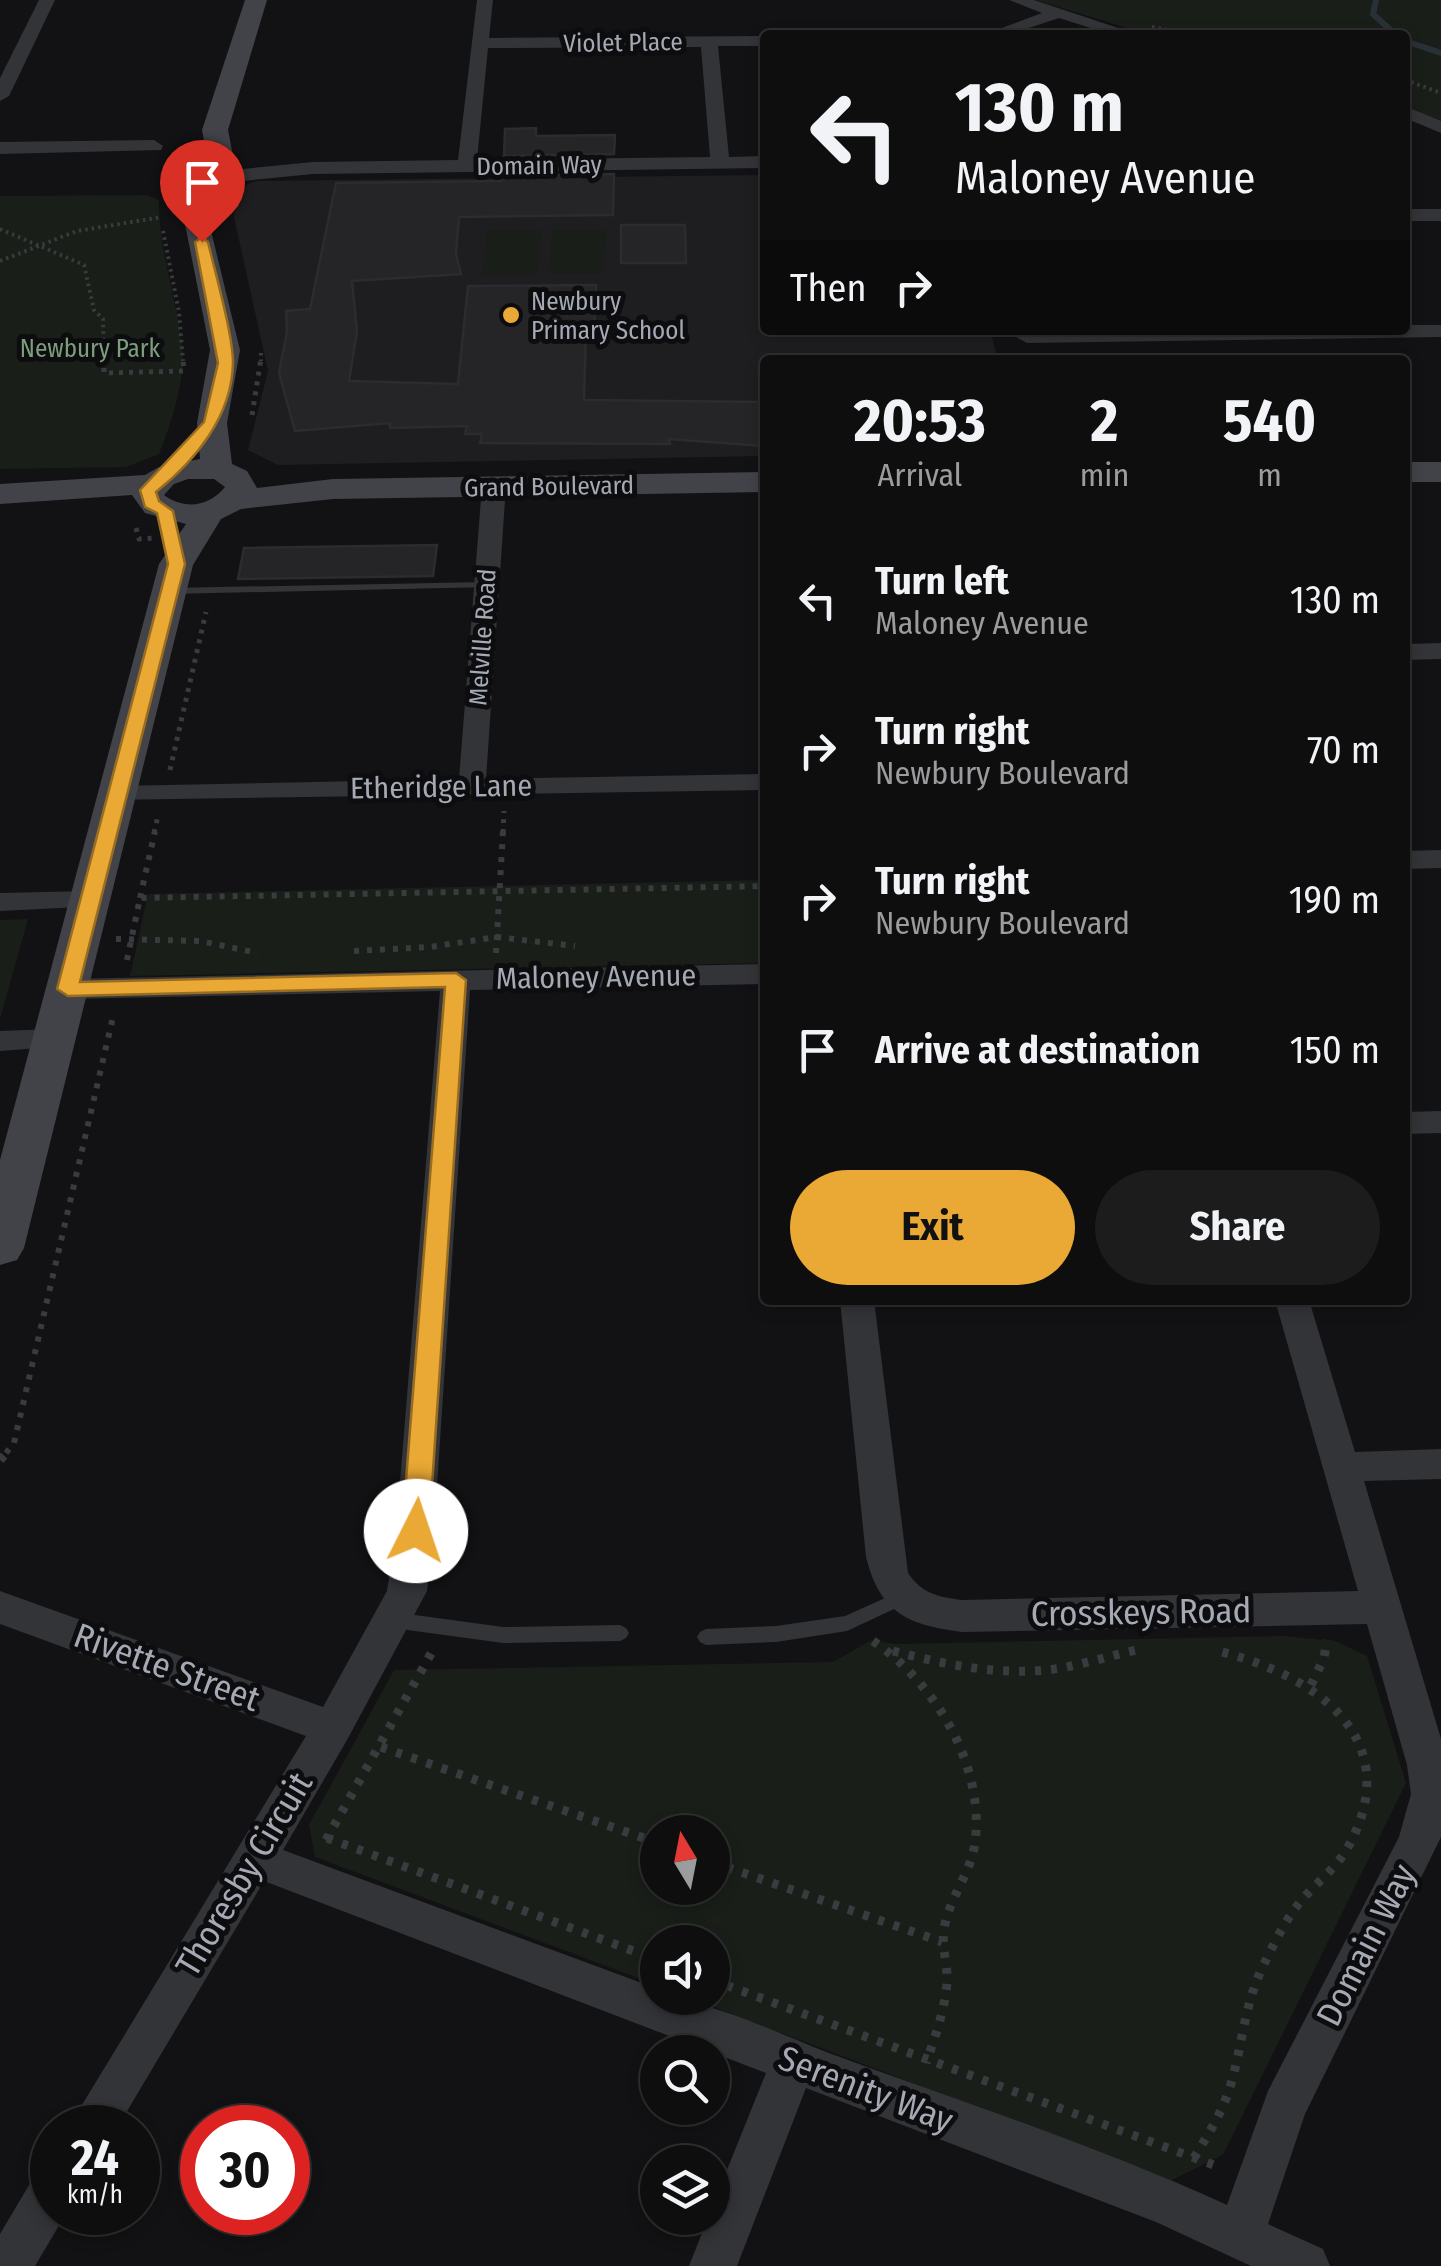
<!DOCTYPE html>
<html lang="en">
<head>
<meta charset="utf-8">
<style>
	:root { --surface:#0e0e0f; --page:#1c1c1d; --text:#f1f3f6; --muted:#9b9c9e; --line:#2e2e2f; --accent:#eaa834 }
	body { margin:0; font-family:"Fira Sans Condensed",sans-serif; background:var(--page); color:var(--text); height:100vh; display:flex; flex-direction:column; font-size:38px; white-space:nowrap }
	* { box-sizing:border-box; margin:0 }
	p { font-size:32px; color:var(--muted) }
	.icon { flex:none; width:55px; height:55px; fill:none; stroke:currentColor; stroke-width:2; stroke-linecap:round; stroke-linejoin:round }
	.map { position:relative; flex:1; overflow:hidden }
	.details { position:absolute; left:760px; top:355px; width:650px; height:950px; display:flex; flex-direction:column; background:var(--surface); border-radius:10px; box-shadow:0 5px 15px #0003,0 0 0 2px var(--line) }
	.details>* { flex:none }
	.guide { position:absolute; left:760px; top:30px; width:650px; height:305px; border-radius:10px; box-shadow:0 5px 15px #0003,0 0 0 2px var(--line); background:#0e0e0f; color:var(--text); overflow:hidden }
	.needle { width:65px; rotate:350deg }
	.tools { position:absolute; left:640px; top:1815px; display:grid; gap:20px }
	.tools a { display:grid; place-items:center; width:90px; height:90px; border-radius:50%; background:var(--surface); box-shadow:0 5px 15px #0003,0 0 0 2px var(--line); font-size:50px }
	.speed { position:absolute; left:30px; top:2105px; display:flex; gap:20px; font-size:50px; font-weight:700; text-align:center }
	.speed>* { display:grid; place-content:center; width:130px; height:130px; border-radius:50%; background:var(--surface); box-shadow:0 5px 15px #0003,0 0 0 2px var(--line); line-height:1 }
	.speed small { font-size:25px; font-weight:400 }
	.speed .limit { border:15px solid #d22; background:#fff; color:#111 }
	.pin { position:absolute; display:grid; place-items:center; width:85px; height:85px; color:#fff; margin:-102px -42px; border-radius:50% 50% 50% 0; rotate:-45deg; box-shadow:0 0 10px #0007 }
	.pin .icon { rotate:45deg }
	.me { position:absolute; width:110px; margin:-55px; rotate:4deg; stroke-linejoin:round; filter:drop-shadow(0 0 8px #0008) }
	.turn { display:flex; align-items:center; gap:35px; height:210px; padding:0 30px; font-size:45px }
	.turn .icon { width:130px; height:130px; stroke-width:2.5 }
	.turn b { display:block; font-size:70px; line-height:85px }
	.then { display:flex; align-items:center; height:95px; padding:0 30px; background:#0003; gap:20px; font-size:38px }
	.eta { display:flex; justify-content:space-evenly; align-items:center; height:170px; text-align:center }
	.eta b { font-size:60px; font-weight:700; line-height:70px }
	.cta { display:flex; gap:20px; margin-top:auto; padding:20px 30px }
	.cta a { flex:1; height:115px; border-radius:60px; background:var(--accent); color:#111; font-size:40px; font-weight:700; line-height:115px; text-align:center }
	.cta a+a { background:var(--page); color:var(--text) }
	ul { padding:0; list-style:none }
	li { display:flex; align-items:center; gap:30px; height:150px; padding:0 30px }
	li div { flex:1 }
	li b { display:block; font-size:38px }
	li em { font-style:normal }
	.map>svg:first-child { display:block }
</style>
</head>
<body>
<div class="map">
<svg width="1441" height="2266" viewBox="0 0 1441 2266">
	<rect width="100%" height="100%" fill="#121214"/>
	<polygon fill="#1e1e20" points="765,175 765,330 990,330 998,360 765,360 765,456 278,465 248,450 268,371 234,217 237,188 257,181"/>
	<g fill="#191e19" fill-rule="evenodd">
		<polygon points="1036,0 1441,0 1441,122 1405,105 1405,35 1150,35"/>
		<path d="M147,195l12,5c-1,50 18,97 23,147 4,32 -11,77 -23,107l-33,13 -126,2v-273z"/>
		<polygon points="487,230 541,230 538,274 482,275"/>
		<polygon points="552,230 606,230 603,274 549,274"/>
		<polygon points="765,880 765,963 130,976 148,894"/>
		<polygon points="28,919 0,1019 0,920"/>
		<path d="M1284,1636l51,5 32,15 39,127 -183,372 -53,26 -480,-183h22v-56h-54l-1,43 -342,-128 -6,-32 85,-155 439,-8 39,-22 22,4zM658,1832h54v56h-54z"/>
	</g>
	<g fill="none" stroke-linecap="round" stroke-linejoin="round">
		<g stroke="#293137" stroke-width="6">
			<polyline points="1376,0 1373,14 1396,35"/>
			<polyline points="1405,41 1441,53"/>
		</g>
	</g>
	<g fill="#252528" stroke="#2c2c2f" stroke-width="2.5">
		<polygon points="536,128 536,136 615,135 614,154 504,156 505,129"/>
		<polygon points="614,174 613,215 459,217 456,254 461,274 352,281 357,331 349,381 458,384 468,286 596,285 594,329 586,329 584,400 765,402 765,446 669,439 670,444 480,443 482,434 465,434 467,426 390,428 390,423 295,431 279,373 287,332 286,311 310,309 336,183 502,181 502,175"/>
		<polygon points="621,225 685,225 686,263 621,263"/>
		<polygon points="437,545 433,576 238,579 244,548"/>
	</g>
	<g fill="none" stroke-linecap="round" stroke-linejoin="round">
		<g stroke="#393b3f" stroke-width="4" stroke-dasharray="2.5 4" stroke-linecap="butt">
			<polyline points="1152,27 1194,35"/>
			<polyline points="1405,80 1441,93"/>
			<polyline points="0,229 84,265 94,310 103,319 104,361"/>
			<polyline points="163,231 179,312 183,361"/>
			<polyline points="0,261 77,231 162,217"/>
			<polyline points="261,353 261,361"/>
		</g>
		<g stroke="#393b3f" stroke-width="5" stroke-dasharray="4 6" stroke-linecap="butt">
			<polyline points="104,358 104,373 184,371 183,358"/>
			<polyline points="252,415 261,358"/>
			<polyline points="136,528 139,539 154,538"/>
			<polyline points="170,770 206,612"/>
			<polyline points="154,833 158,816"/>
			<polyline points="503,833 504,811"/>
		</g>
		<g stroke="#393b3f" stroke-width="6" stroke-dasharray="5 8" stroke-linecap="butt">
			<polyline points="140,898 155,831"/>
			<polyline points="116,939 200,941 258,953"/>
			<polyline points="354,951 430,947 497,937 575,946"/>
			<polyline points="496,953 503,831"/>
			<polyline points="127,960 140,898 765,886"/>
			<polyline points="6,1453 14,1443 113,1017"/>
		</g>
		<g stroke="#393b3f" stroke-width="9" stroke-dasharray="6 10" stroke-linecap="butt">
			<polyline points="0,1460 8,1451"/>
			<path d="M873,1641c62,42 112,124 102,202 -4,30 -26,55 -31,86 -3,18 4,35 3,53 -2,28 -12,55 -21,81"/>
			<path d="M893,1651c50,13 101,24 153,19 31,-3 61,-14 91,-20"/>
			<polyline points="1311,1685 1324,1658 1327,1640"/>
			<polyline points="381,1747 658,1843"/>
			<polyline points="327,1838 658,1960"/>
			<polyline points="326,1840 433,1650"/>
			<polyline points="712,1862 942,1942"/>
			<polyline points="712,1980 1222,2168"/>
			<path d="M1194,2158c13,-22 27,-43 35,-68 14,-43 13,-79 34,-124 10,-20 20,-42 34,-60 15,-20 37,-35 50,-57 63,-112 -35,-176 -133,-199"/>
		</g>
		<g fill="#333438" fill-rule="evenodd">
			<polygon points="486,582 490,583 490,587 170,594 164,591 170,588"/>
			<polygon points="903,1590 909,1592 912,1597 909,1602 847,1631 776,1642 706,1645 700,1642 697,1637 700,1632 706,1629 776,1626 845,1616"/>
			<polygon points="393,1612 503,1627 620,1625 626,1628 629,1633 626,1638 620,1641 503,1643 393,1628 387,1625 384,1620 387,1615"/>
		</g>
		<g fill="#333438" fill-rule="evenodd">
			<polygon points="39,0 55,0 9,96 0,101 0,78"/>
			<path d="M477,0h16l-4,38 276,-2v10h-47l11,111 36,-1v12l-452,6 -91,9 -9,-6 9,-6 91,-9 145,-2zM701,47l9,110 -233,3 11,-112z"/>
			<polygon points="1009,0 1034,0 1139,35 1113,35 1059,18 1008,35 983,35 1042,13"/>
			<polygon points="1405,106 1441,121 1441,133 1405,118"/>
			<polygon points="154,140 163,146 161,150 0,154 0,142"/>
			<rect x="1405" y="209" width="36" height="12"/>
			<polygon points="1405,325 1441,325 1441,337 1027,343 1016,337 1027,331 1405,330"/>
			<polygon points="494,479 506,486 486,779 765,774 765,790 107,800 103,794 117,786 459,779 482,486"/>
			<polygon points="1441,643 1441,659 1405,660 1405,644"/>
			<polygon points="1441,850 1441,868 1405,869 1405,851"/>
			<polygon points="90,891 100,894 105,900 100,906 0,911 0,893"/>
			<path d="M765,964v20l-295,6 -36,541 -7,60 -80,149 -64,110 375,139v9c49,0 124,37 171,55 133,49 269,93 398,152l41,-114 131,-254 12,-43 -4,-29 -40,-141 -405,8c-54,-7 -82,-19 -96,-75l-26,-257h34l34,273c14,21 31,24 54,27l396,-9 -83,-291h34l46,152 86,-3v30l-77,2 77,258v98l-136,277 -37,110 55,25 7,17h-79l-95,-44 -350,-134 -69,178h-48l19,-48h4v-11l54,-134 -502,-192 -147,247h-49l238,-392 -306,-112v-33l323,116 64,-116 9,-60 44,-540 -372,8 -11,-3 -4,-7 4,-7 11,-3z"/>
			<polygon points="55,1029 66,1032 71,1039 66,1046 0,1051 0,1031"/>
			<polygon points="1441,1111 1441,1133 1405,1134 1405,1112"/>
			<polygon points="52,2168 52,2212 67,2212 35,2266 0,2266 0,2234 35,2175"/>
		</g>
		<g fill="#414348" fill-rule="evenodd">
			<polygon points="245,0 267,0 228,130 234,161 221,169 208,161 202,130"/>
			<path d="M176,172l9,2 18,24 37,152 -13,73 5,41 15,7 10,17 76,-9 432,-7v20l-432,7 -92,10 -20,10 -28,46 -169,683 -7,12 -17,5v-105l159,-596 27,-40 -41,-11 -13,-18 -132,9v-20l145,-9 14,-8 41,-8 -3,-36 13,-73 -25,-126 -8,-25 -14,-19zM188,479h26l11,8c-16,20 -41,23 -61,8l10,-11z"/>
			<rect x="1405" y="462" width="36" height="20"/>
		</g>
	</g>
	<path fill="#eaa834" stroke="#986d22" stroke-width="2.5" d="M202,237l6,5c7,30 25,93 25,121 -1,53 -37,97 -77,129l3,9 14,10 12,53 -105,418 376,-9 10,7 -37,551 -4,8 -9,3 -10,-3 -4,-8 43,-544 -377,9 -11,-7 111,-425 -11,-51 -12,-6 -5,-17 64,-68 14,-59 -23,-121z"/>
	<circle fill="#eaa834" stroke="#0d0d0f" stroke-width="4" cx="511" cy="315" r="10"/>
	<g text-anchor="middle" stroke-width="10" stroke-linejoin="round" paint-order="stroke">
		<g font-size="25" fill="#a4a9b4" stroke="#0d0d0f">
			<text transform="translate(623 42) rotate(-1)" y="9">Violet Place</text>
			<text transform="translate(539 165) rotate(-1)" y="9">Domain Way</text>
			<text transform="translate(549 486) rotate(-1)" y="9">Grand Boulevard</text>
			<text transform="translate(482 637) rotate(-86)" y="9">Melville Road</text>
		</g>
		<g font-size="25" fill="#a4a9b4" stroke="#0d0d0f" text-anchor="start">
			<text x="531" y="310">Newbury<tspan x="531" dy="29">Primary School</tspan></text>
		</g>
		<g font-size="25" fill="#7c9e7d" stroke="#0d0d0f">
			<text x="90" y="357">Newbury Park</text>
		</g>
		<g font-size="30" fill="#a4a9b4" stroke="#0d0d0f">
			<text transform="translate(441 787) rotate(-1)" y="10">Etheridge Lane</text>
			<text transform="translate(596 977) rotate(-1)" y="10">Maloney Avenue</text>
		</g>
		<g font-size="35" fill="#a4a9b4" stroke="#0d0d0f">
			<text transform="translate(1141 1612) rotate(-1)" y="12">Crosskeys Road</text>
			<text transform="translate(167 1667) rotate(20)" y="12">Rivette Street</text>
			<text transform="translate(244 1874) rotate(-59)" y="12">Thoresby Circuit</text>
			<text transform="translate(1366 1945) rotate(-63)" y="12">Domain Way</text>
			<text transform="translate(866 2089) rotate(21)" y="12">Serenity Way</text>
		</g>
	</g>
</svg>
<div class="tools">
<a><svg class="needle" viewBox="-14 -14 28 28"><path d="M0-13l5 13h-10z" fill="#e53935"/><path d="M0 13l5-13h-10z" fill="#9b9c9e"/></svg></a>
<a><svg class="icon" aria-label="sound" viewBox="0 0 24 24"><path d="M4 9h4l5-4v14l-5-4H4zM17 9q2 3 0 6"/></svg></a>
<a><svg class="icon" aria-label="search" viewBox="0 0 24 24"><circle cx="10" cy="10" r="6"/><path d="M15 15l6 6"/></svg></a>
<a><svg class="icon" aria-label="layers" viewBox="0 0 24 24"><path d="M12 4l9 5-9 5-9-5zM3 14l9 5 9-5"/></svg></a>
</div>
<div class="speed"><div>24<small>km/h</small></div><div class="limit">30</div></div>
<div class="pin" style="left:202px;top:242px;background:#d93025"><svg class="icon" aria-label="arrive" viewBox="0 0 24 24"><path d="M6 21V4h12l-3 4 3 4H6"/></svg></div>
<svg class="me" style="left:416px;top:1531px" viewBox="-20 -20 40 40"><circle r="19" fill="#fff"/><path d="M0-13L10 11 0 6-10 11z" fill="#eaa834"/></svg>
<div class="guide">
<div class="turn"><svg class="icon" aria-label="left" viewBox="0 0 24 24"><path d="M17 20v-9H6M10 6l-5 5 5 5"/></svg><div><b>130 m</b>Maloney Avenue</div></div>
<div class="then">Then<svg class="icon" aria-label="right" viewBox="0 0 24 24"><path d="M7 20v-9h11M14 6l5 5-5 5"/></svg></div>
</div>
<section class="details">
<div class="eta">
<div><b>20:53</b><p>Arrival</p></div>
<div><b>2</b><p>min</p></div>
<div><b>540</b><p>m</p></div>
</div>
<ul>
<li><svg class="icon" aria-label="left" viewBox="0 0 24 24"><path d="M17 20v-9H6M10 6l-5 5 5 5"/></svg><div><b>Turn left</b><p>Maloney Avenue</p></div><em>130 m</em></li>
<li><svg class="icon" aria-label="right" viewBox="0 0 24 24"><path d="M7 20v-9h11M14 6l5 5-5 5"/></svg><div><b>Turn right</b><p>Newbury Boulevard</p></div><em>70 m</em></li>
<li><svg class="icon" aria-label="right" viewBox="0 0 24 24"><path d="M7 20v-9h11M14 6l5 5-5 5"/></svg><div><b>Turn right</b><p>Newbury Boulevard</p></div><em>190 m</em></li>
<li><svg class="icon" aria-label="arrive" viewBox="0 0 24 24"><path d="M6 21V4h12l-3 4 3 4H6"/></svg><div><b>Arrive at destination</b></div><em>150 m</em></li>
</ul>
<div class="cta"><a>Exit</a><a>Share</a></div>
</section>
</div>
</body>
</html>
